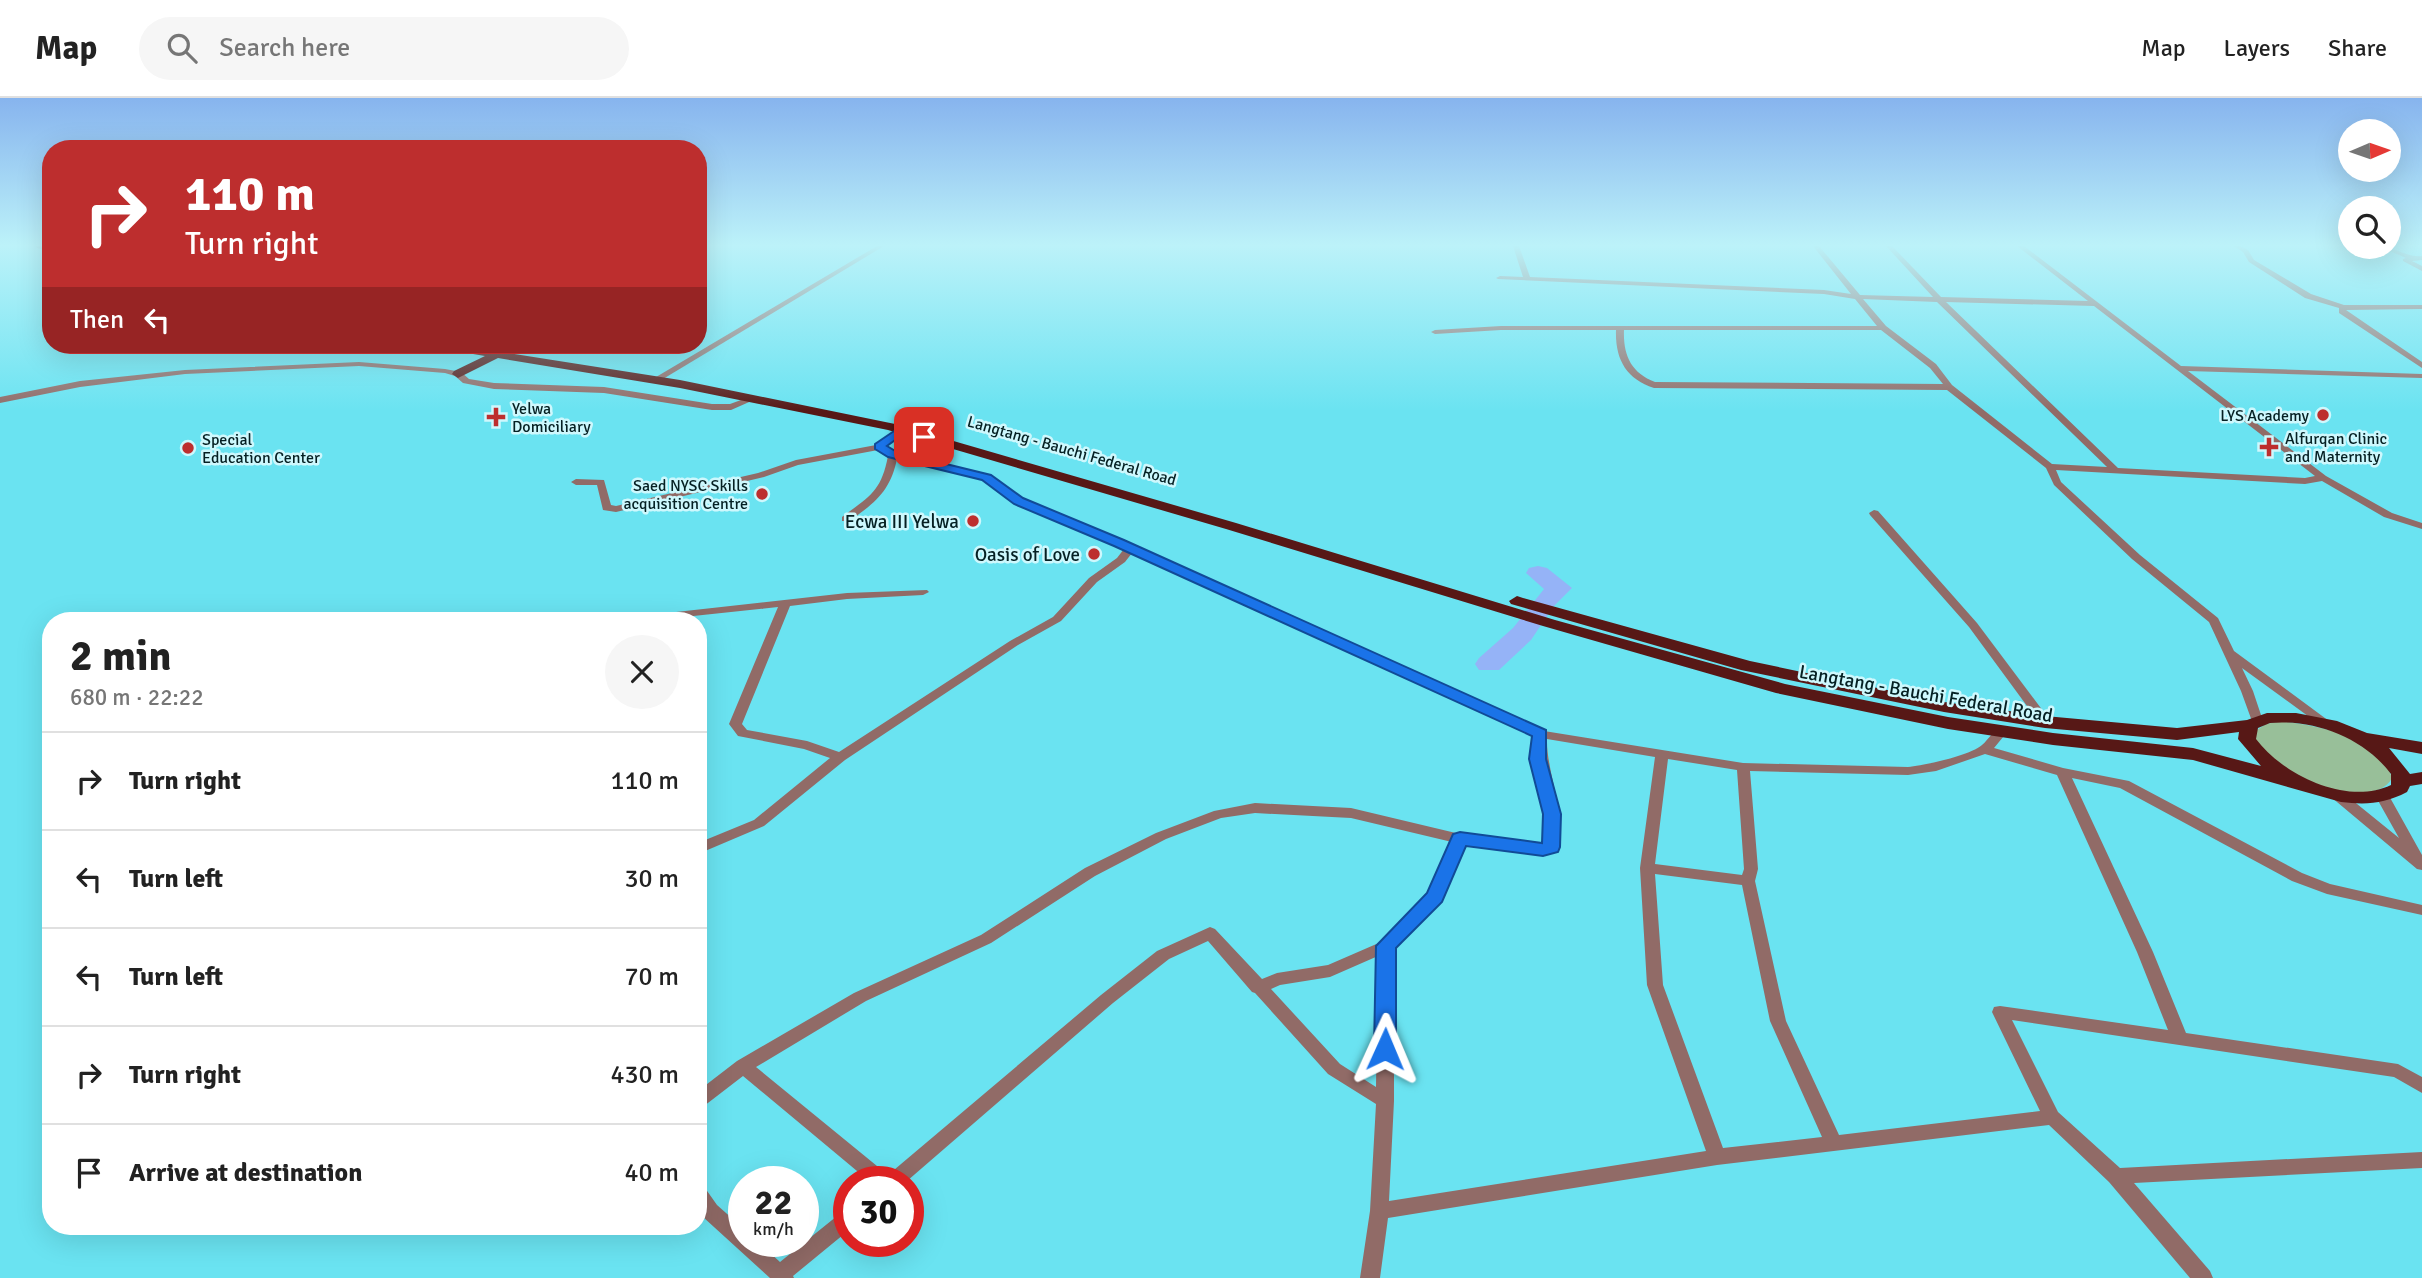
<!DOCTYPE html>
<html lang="en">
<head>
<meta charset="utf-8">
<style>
	:root { --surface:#fff; --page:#f6f6f6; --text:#222; --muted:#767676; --line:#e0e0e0 }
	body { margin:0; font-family:Signika,sans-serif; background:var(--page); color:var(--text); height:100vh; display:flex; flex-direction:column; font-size:26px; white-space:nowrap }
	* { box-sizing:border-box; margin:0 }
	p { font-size:23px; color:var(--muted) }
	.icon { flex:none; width:38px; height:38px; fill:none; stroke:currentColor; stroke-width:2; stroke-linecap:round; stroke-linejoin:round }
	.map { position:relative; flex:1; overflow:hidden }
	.panel { position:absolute; left:42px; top:514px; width:665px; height:623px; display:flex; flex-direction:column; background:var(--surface); border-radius:28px; box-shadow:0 7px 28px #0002 }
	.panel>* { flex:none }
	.banner { position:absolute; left:42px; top:42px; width:665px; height:214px; border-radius:28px; box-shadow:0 7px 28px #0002; background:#bd2e2e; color:#fff; overflow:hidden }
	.needle { width:46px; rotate:88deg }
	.tools { position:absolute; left:2338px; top:21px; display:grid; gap:14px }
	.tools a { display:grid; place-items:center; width:63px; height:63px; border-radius:50%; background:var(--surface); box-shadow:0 7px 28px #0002; font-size:35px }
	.speed { position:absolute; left:728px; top:1068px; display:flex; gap:14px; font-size:35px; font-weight:700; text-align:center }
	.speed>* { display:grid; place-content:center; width:91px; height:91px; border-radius:50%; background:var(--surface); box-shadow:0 7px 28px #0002; line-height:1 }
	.speed small { font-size:18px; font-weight:400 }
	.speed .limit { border:10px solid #d22; background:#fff; color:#111 }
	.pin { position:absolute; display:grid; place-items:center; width:60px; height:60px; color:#fff; margin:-30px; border-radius:14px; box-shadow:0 4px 10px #0006 }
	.me { position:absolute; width:77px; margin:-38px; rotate:1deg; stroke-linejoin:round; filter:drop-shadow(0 0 5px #0008) }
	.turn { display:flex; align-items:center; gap:24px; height:147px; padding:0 28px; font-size:32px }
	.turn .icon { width:91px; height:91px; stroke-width:2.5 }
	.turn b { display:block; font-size:49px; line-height:60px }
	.then { display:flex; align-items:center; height:66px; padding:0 28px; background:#0003; gap:14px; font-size:26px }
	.round { display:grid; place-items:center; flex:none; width:74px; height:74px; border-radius:37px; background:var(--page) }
	.headline { display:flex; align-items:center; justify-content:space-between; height:119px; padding:0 28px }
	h1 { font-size:42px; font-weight:700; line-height:52px }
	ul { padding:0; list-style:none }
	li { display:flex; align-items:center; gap:21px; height:98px; padding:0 28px; border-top:2px solid var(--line) }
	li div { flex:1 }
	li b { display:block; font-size:26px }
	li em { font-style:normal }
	header { display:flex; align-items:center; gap:42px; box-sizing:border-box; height:98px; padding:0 35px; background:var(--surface); border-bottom:2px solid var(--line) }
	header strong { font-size:33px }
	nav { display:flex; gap:38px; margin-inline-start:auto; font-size:24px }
	.search { width:490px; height:63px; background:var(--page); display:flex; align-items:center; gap:18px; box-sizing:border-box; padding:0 24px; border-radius:38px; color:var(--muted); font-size:26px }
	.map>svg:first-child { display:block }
</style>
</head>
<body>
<header>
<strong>Map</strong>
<div class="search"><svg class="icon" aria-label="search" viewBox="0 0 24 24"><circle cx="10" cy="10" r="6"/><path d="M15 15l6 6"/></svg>Search here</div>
<nav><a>Map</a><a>Layers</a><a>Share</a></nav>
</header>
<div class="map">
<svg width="2422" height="1180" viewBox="0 0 2422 1180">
	<rect width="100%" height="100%" fill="#6ae3f1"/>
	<path fill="#98bf99" d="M2280,623c38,5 99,14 112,57 -17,33 -98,3 -120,-17 -6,-6 -11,-15 -17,-22l2,-9 9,-6z"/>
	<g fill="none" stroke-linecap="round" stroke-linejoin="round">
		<polygon fill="#95b3f7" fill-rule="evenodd" points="1538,468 1547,470 1572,490 1553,509 1531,542 1499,572 1479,572 1475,566 1479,560 1513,530 1544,491 1526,475 1529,470"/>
		<g fill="#916b67" fill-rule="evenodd">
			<polygon points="877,148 884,148 658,284 651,282"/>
			<path d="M1513,148h6l11,31 294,13 27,4 -38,-48h6l41,49 73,2 -47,-51h6l49,51 147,4 -71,-55h7l157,120 241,8v4l-234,-7 138,105 66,37 30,10v6l-38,-12 -62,-36 -17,3 -249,-14 5,12 79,73 78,63 16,33 99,73 -2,3h-8l-81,-59 11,23 10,30 -6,4 -4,-1 -12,-33 -32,-69 -77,-63 -78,-74 -8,-17 -99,-78 -293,-2c-28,-9 -39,-29 -38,-58h-115l-66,4 -4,-2 4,-2 66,-4h376l-22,-27 -31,-5 -326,-15 -2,-1 4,-2 23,1zM1863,201l74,3 170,165 -55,-3 -100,-79 -16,-21 -50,-38zM1946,204l148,4 221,170 -10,2 -187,-10zM1624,232h257l49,38 13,16 -288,-2c-24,-9 -32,-27 -31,-52z"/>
			<polygon points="2234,148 2241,148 2248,152 2254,162 2311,196 2344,207 2422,207 2422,211 2346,212 2422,264 2422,270 2339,215 2339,210 2305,200 2249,164 2243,154"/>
			<path d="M2381,149c14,0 27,11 41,9v4l-10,1 10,5v5l-19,-10v-2l3,-1z"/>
			<polygon points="359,264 445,271 461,274 469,281 494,285 604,289 712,306 730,306 752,298 756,301 731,312 712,312 604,295 494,291 463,285 455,278 445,275 359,268 185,276 80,289 0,305 0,299 80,283 185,272"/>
			<path d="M900,330l4,3 -1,2 -18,14 11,6 94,23 31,23 113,47 410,185 199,32 165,4c17,-2 61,-11 74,-22 7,-6 11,-15 20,-18l6,4 -14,17 69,20 66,13 173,92 28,11 92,21v10l-95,-21 -35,-13 -172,-93 -48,-10 81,174 33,81 212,31 24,13v16l-28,-16 -382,-57 46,92 62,56 302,-16v16l-288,15 76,88 3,7h-23l-81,-96 -60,-57 -332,40 -329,53 -8,60h-20l10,-67 6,-107 -48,-30 -73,-81 -3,-1 -44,-51 -39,18 -56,44 -206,178h-38l-126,-105 -39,30 -6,2v-17l39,-30 117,-68 127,-58 104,-67 71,-35 58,-22 41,-8 96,5 109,26 84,10c4,-37 -11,-71 -10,-108l-402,-183 -7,9 -28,20 -36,39 -43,24 -173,115 -81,66 -66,28v-11l56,-23 76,-62 -26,-9 -66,-13 -9,-12 49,-117 -132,14h-35l2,-2 234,-26 80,-3 2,2 -6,3 -76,4 -57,7 -48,118 5,6 60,11 32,11 171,-111 43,-24 36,-39 28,-20 7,-9 -109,-46 -31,-23 -87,-21c-5,24 -15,38 -34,52 -7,5 -12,11 -21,10v-4c28,-21 39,-25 46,-61l-10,-6 -80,15 -34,12 -148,35 -13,-2 -6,-25h-21l-5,-3 5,-3 28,1 7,25 5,1 142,-33 38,-13 80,-15zM1547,641l108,18 -15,111 7,117 59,166 -317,50 5,-100v-153l46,-47 25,-57 78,10 13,-4c13,-29 -10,-78 -9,-111zM1985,656l72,21 80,177 31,78 -168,-24 -6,1 -2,5 48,99 -201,24 -53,-114 -31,-140 3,-12 -8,-98 158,4 28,-4zM1668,661l69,11 7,99 -2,6 -87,-11zM1255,715l96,5 101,24 -23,52 -48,48 -53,23 -51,8 -15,6 -47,-50 -5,-2 -53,24 -56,44 -213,180 -132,-108 110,-66 125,-58 104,-67 71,-37 55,-21zM1655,776l87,11 28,136 52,116 -99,11 -60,-163zM1378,858l-2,131 -36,-23 -69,-75 9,-4 50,-8z"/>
			<polygon points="1874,412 1878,413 1977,525 2049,621 2051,624 2049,627 2041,627 1969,529 1870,417 1869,415"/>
			<polygon points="2336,692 2341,693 2399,740 2376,699 2378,696 2388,696 2422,757 2422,772 2417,771 2331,699 2329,696 2331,693"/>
			<polygon points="698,1088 705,1090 717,1107 744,1131 744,1143 757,1143 780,1164 842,1114 849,1111 849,1132 793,1178 794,1180 770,1180 703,1119 698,1112"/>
		</g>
		<g fill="#571816" fill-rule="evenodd">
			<polygon points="36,148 51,148 51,153 37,150"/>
			<path d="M432,247h25l223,35 215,44 341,99 319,97 230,64 163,33 105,16 140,15 68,18 -23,-27 1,-7 -62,8 -132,-12 -101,-16 -203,-42 -230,-66 -2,-3 8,-5 6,2 227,63 194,41 101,14 132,12 70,-8 20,-7h29l41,8 30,12 55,9v12l-33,-6 21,26 12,-2v12l-12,2 -3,6c-23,12 -41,13 -66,10l-148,-42 -140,-15 -105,-16 -172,-36 -233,-67 -317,-97 -338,-99 -208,-42 -182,-30 -40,20 -6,-4 2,-3 31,-15 -48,-8zM2270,625c45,-4 94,15 121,51v11c-44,21 -108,-10 -135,-46l2,-11z"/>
		</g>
	</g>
	<linearGradient id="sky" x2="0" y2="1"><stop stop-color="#87b4ee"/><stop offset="0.47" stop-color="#bcf2f9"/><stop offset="1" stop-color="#bcf2f9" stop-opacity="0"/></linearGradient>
	<rect width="2422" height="313" fill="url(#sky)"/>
	<polygon fill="#1a73e8" stroke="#114b97" stroke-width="2" points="900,329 930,339 924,343 902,337 887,348 897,354 991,377 1023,400 1124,442 1546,632 1546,661 1561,716 1560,749 1558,754 1543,758 1466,748 1442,804 1396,850 1396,951 1393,957 1385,960 1378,957 1374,951 1376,848 1427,795 1453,736 1460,734 1542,745 1543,716 1529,661 1532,638 1114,448 1014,406 982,382 888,359 875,351 875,346"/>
	<g fill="#bd2e2e" stroke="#cef8fd" stroke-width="2.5">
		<circle cx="2323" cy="317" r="7"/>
		<path d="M492.5 308.5h7v7h7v7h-7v7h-7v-7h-7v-7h7z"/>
		<path d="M2265.5 338.5h7v7h7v7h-7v7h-7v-7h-7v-7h7z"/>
		<circle cx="188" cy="350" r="7"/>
		<circle cx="762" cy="396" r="7"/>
		<circle cx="973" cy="423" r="7"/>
		<circle cx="1094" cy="456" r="7"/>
	</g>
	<g text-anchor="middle" stroke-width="5" stroke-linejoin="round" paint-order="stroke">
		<g font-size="16" fill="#052023" stroke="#cef8fd" text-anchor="start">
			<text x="512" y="316">Yelwa<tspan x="512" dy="18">Domiciliary</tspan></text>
			<text x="2309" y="323" text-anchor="end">LYS Academy</text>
			<text x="2285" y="346">Alfurqan Clinic<tspan x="2285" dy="18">and Maternity</tspan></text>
			<text x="202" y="347">Special<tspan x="202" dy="18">Education Center</tspan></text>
			<text x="748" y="393" text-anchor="end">Saed NYSC Skills<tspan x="748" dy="18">acquisition Centre</tspan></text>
		</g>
		<g font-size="16" fill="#052023" stroke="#cef8fd">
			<text transform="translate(1072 352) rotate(16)" y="6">Langtang - Bauchi Federal Road</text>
		</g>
		<g font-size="19" fill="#052023" stroke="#cef8fd" text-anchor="end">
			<text x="959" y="430">Ecwa III Yelwa</text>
			<text x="1080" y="463">Oasis of Love</text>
		</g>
		<g font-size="19" fill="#052023" stroke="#cef8fd">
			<text transform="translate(1926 595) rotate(10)" y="7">Langtang - Bauchi Federal Road</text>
		</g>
	</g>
</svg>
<div class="tools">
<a><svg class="needle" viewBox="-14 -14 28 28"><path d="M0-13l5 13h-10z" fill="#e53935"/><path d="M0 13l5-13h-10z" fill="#767676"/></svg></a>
<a><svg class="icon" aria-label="search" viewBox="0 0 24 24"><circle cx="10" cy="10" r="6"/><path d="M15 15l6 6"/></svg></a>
</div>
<div class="speed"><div>22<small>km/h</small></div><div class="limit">30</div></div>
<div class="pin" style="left:924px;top:339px;background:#d93025"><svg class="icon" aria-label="arrive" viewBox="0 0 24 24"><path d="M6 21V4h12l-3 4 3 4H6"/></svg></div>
<svg class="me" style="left:1385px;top:951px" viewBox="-20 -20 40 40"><path d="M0-17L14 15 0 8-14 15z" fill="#1a73e8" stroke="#fff" stroke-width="4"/></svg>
<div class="banner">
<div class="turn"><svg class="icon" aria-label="right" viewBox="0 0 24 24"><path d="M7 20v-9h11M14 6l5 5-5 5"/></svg><div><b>110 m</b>Turn right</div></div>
<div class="then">Then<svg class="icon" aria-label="left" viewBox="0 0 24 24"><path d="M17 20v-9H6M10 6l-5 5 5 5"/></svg></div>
</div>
<section class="panel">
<div class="headline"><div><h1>2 min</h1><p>680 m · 22:22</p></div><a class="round"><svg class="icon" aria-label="close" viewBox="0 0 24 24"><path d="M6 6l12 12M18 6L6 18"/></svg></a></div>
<ul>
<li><svg class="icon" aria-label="right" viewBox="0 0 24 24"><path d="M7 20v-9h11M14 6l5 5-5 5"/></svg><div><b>Turn right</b></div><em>110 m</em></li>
<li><svg class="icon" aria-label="left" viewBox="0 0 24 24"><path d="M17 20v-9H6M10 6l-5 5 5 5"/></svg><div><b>Turn left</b></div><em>30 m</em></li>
<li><svg class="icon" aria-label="left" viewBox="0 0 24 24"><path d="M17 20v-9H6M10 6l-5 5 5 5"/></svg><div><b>Turn left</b></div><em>70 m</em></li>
<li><svg class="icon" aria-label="right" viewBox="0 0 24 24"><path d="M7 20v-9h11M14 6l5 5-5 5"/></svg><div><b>Turn right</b></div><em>430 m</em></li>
<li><svg class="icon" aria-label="arrive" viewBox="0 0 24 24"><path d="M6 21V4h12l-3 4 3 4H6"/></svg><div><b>Arrive at destination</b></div><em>40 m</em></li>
</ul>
</section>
</div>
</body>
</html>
